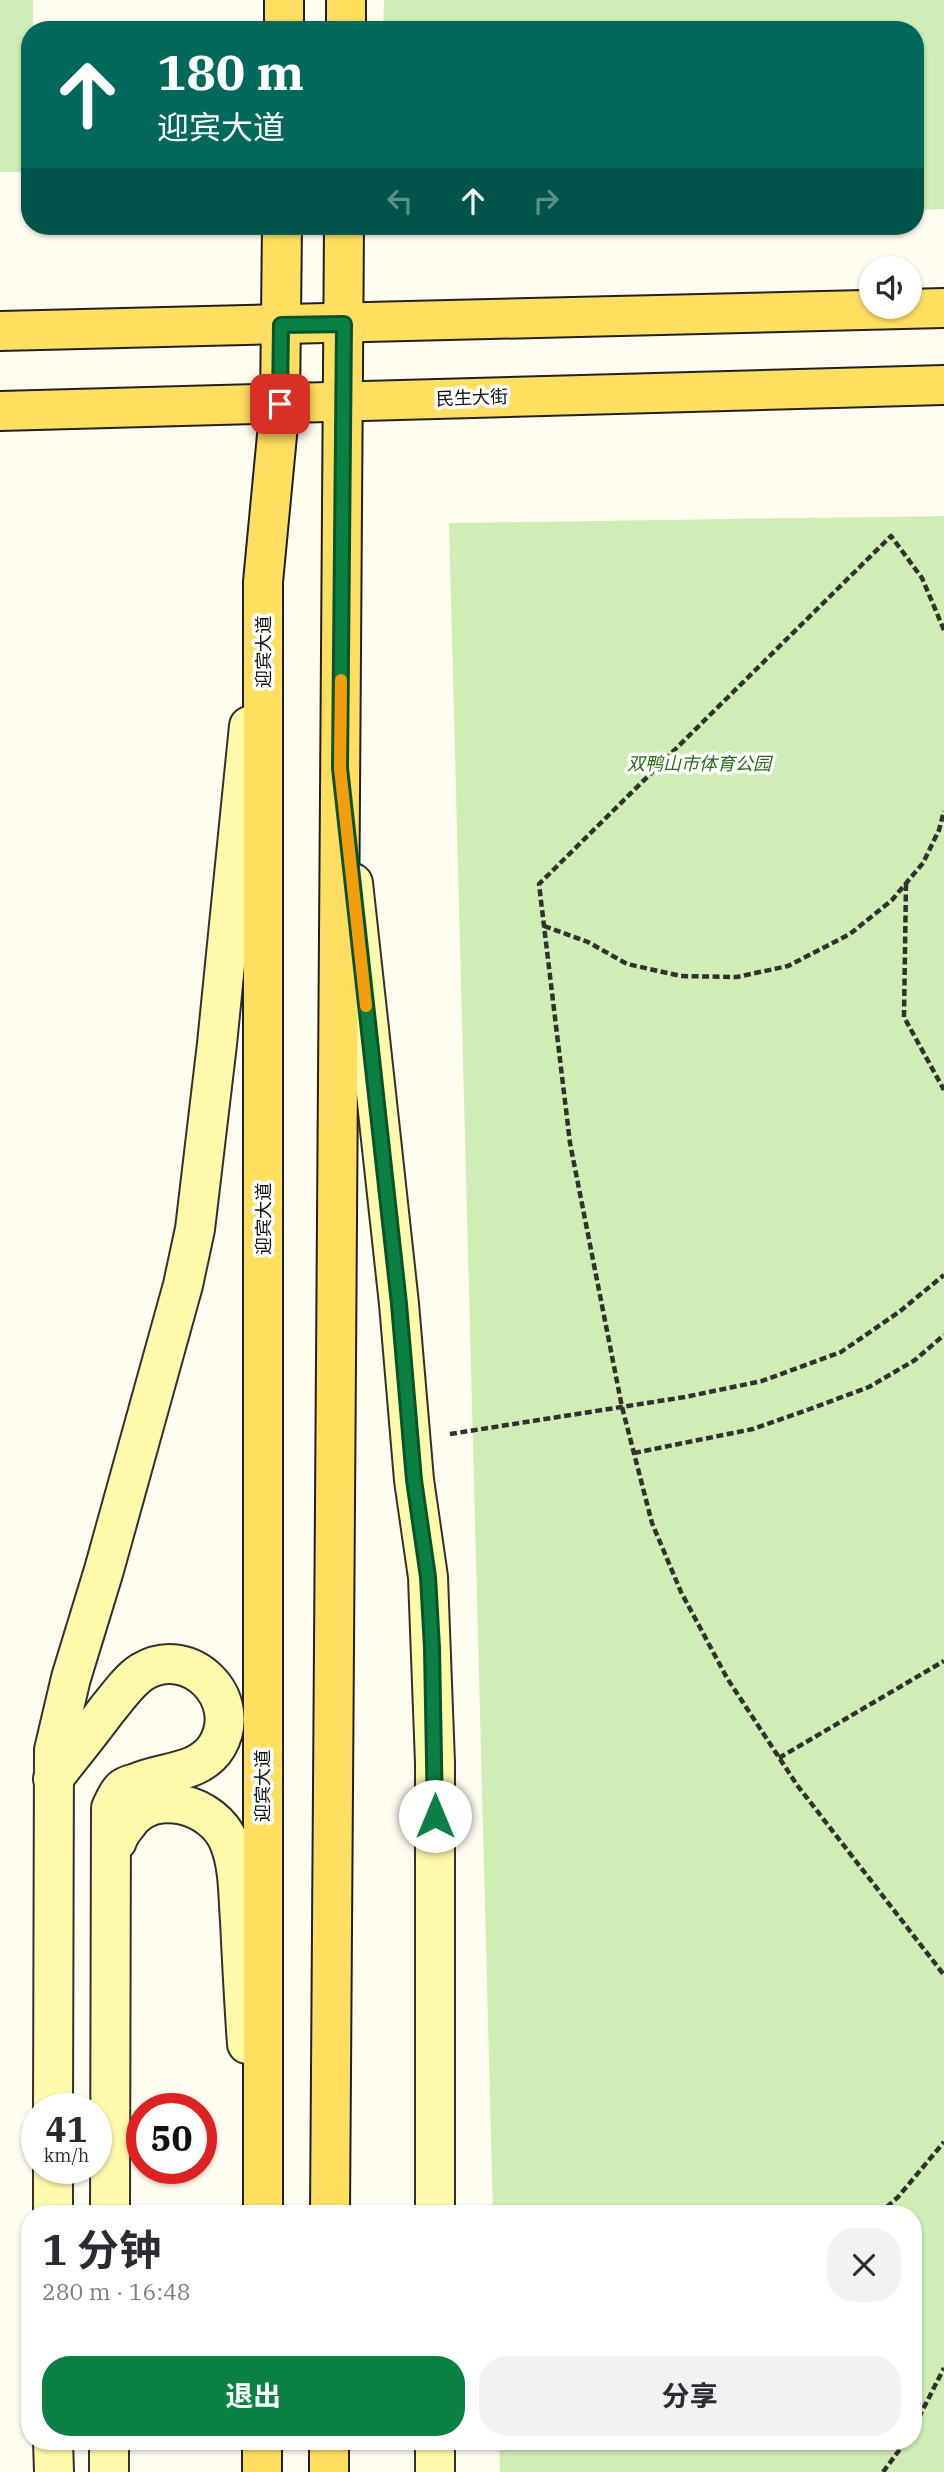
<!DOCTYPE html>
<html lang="zh">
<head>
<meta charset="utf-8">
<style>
	:root { --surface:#fff; --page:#f2f2f3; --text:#2b2b33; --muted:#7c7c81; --accent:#0b8043 }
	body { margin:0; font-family:"IBM Plex Serif","Noto Sans SC",serif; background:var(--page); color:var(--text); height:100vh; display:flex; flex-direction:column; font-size:26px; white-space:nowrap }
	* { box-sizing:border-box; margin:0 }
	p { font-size:23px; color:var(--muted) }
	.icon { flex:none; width:38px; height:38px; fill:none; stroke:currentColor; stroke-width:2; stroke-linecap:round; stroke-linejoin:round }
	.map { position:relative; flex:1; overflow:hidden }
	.panel { position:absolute; left:21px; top:2205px; width:901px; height:245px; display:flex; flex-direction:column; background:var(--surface); border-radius:28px; box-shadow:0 2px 5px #0004 }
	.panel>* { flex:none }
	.top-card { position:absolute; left:21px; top:21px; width:903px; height:214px; border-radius:28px; box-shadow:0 2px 5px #0004; background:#00695c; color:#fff; overflow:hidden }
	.fabs { position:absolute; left:859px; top:256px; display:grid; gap:14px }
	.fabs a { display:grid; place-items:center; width:63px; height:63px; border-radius:50%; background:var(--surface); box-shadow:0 2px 5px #0004; font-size:35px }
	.speed { position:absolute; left:21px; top:2093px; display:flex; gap:14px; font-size:35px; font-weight:700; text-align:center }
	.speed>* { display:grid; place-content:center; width:91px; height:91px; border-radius:50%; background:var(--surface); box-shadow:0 2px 5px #0004; line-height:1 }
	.speed small { font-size:18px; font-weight:400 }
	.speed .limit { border:10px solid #d22; background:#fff; color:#111 }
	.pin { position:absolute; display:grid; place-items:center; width:60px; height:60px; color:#fff; margin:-30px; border-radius:14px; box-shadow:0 4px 10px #0006 }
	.me { position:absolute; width:77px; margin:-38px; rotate:0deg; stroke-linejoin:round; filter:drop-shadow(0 0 5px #0008) }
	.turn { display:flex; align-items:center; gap:24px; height:147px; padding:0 21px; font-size:32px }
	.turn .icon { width:91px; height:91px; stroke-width:2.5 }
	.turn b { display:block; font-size:49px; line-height:60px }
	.lanes { display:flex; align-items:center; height:66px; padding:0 21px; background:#0003; justify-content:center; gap:35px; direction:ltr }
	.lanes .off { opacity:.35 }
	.round { display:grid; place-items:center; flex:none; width:74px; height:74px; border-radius:28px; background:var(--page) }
	.head { display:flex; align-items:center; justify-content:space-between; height:119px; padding:0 21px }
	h1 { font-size:42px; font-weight:700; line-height:52px }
	.cta { display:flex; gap:14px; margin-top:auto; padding:14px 21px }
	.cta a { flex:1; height:80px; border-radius:28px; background:var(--accent); color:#fff; font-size:28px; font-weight:700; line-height:80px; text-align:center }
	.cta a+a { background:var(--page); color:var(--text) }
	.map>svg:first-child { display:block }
</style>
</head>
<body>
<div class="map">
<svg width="944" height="2472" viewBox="0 0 944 2472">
	<rect width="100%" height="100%" fill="#fffdf0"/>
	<g fill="#d1edb6">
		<polygon points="0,0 33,0 33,30 30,30 30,172 0,172"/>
		<polygon points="384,0 944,0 944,209 915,210 915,30 383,30"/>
		<polygon points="944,516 944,2472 500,2472 499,2441 914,2441 914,2214 493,2214 449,523"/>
	</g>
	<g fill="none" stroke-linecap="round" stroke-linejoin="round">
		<g stroke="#313131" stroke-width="42">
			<g id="secondary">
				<polyline points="353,883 399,1304 414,1480 428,1577 435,1763 435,2214"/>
				<path d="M53,1779c18,-23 36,-45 53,-68 11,-13 22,-30 36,-39 48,-29 103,27 75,74 -17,28 -54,25 -81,37 -4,1 -11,3 -14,6 -5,5 -8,13 -11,19l-1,406"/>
				<path d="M117,1841c2,-7 6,-12 11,-18 25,-36 86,-19 101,19 10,24 9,53 11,79 2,41 4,82 7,123"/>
				<polyline points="53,2109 54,1750 71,1678 104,1570 183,1285 195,1229 217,1044 249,726"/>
				<polyline points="53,2168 53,2214"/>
				<polyline points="53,2441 54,2472"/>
				<polyline points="435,2441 435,2472"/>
				<polyline points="109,2472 109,2441"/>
			</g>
		</g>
		<g stroke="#202020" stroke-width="42">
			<g id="primary">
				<polyline points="284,30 284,0"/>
				<polyline points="346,30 346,0"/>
				<polyline points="0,331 944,308"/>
				<polyline points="0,411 944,385"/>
				<polyline points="263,2214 263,582 280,404 282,226"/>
				<polyline points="330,2214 344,226"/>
				<polyline points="262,2472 262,2441"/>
				<polyline points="329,2472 329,2441"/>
			</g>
		</g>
		<g stroke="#313131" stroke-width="4.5" stroke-dasharray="7 3.5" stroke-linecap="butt">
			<polyline points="944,630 922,578 891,536 539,884 570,1143 622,1407 652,1523 681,1592 727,1678 797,1785 944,1975"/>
			<polyline points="906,884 904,1017 944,1090"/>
			<polyline points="544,926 588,942 627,964 681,976 737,977 788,966 850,934 892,900 923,863 939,830 944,811"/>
			<polyline points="450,1434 685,1397 762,1381 841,1352 899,1312 944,1275"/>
			<polyline points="634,1453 753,1429 810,1409 869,1387 915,1360 944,1335"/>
			<polyline points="779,1758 944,1661"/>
			<polyline points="879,2214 898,2197 944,2142"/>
			<polyline points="914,2427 944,2368"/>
			<polyline points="883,2472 906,2441"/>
		</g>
		<use href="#secondary" stroke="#fff9ab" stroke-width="38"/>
		<use href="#primary" stroke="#ffde60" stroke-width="38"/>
	</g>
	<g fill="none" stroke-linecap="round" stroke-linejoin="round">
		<g stroke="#07532c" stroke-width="18">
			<polyline id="route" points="280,404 281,325 344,324 340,768 399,1304 414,1480 428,1577 432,1648 435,1816"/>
		</g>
		<use href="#route" stroke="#0b8043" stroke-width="12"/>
		<polyline stroke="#f59e0b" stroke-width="12" points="341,680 340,768 366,1006"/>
	</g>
	<g text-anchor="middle" stroke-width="7" stroke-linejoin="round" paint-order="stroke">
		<g font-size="18" fill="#0f0f0f" stroke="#fff">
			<text transform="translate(472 398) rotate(-2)" y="6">民生大街</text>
			<text transform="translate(264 652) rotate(-90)" y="6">迎宾大道</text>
			<text transform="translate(264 1219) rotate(-90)" y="6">迎宾大道</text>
			<text transform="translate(263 1786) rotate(-90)" y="6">迎宾大道</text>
		</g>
		<g font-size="18" font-style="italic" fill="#286c19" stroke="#fff">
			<text x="699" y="770">双鸭山市体育公园</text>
		</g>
	</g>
</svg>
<div class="fabs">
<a><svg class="icon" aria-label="sound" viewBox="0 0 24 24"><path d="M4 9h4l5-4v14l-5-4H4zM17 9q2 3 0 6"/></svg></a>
</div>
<div class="speed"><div>41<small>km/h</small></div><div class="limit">50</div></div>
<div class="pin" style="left:280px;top:404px;background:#d93025"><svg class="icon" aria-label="arrive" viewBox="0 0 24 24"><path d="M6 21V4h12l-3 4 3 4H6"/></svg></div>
<svg class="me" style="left:435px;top:1816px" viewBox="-20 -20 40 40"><circle r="19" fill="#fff"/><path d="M0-13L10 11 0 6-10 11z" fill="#0b8043"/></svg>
<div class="top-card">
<div class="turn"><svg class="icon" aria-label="ahead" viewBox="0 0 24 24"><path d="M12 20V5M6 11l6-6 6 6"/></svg><div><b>180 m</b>迎宾大道</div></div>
<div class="lanes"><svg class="icon off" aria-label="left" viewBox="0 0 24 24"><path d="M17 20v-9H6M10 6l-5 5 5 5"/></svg><svg class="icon" aria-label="ahead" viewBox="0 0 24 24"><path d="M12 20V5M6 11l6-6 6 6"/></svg><svg class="icon off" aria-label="right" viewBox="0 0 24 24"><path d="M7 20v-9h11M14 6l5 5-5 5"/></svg></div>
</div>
<section class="panel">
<div class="head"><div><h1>1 分钟</h1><p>280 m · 16:48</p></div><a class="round"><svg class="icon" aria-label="close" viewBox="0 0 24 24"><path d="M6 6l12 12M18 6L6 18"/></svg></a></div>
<div class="cta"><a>退出</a><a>分享</a></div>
</section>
</div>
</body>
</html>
